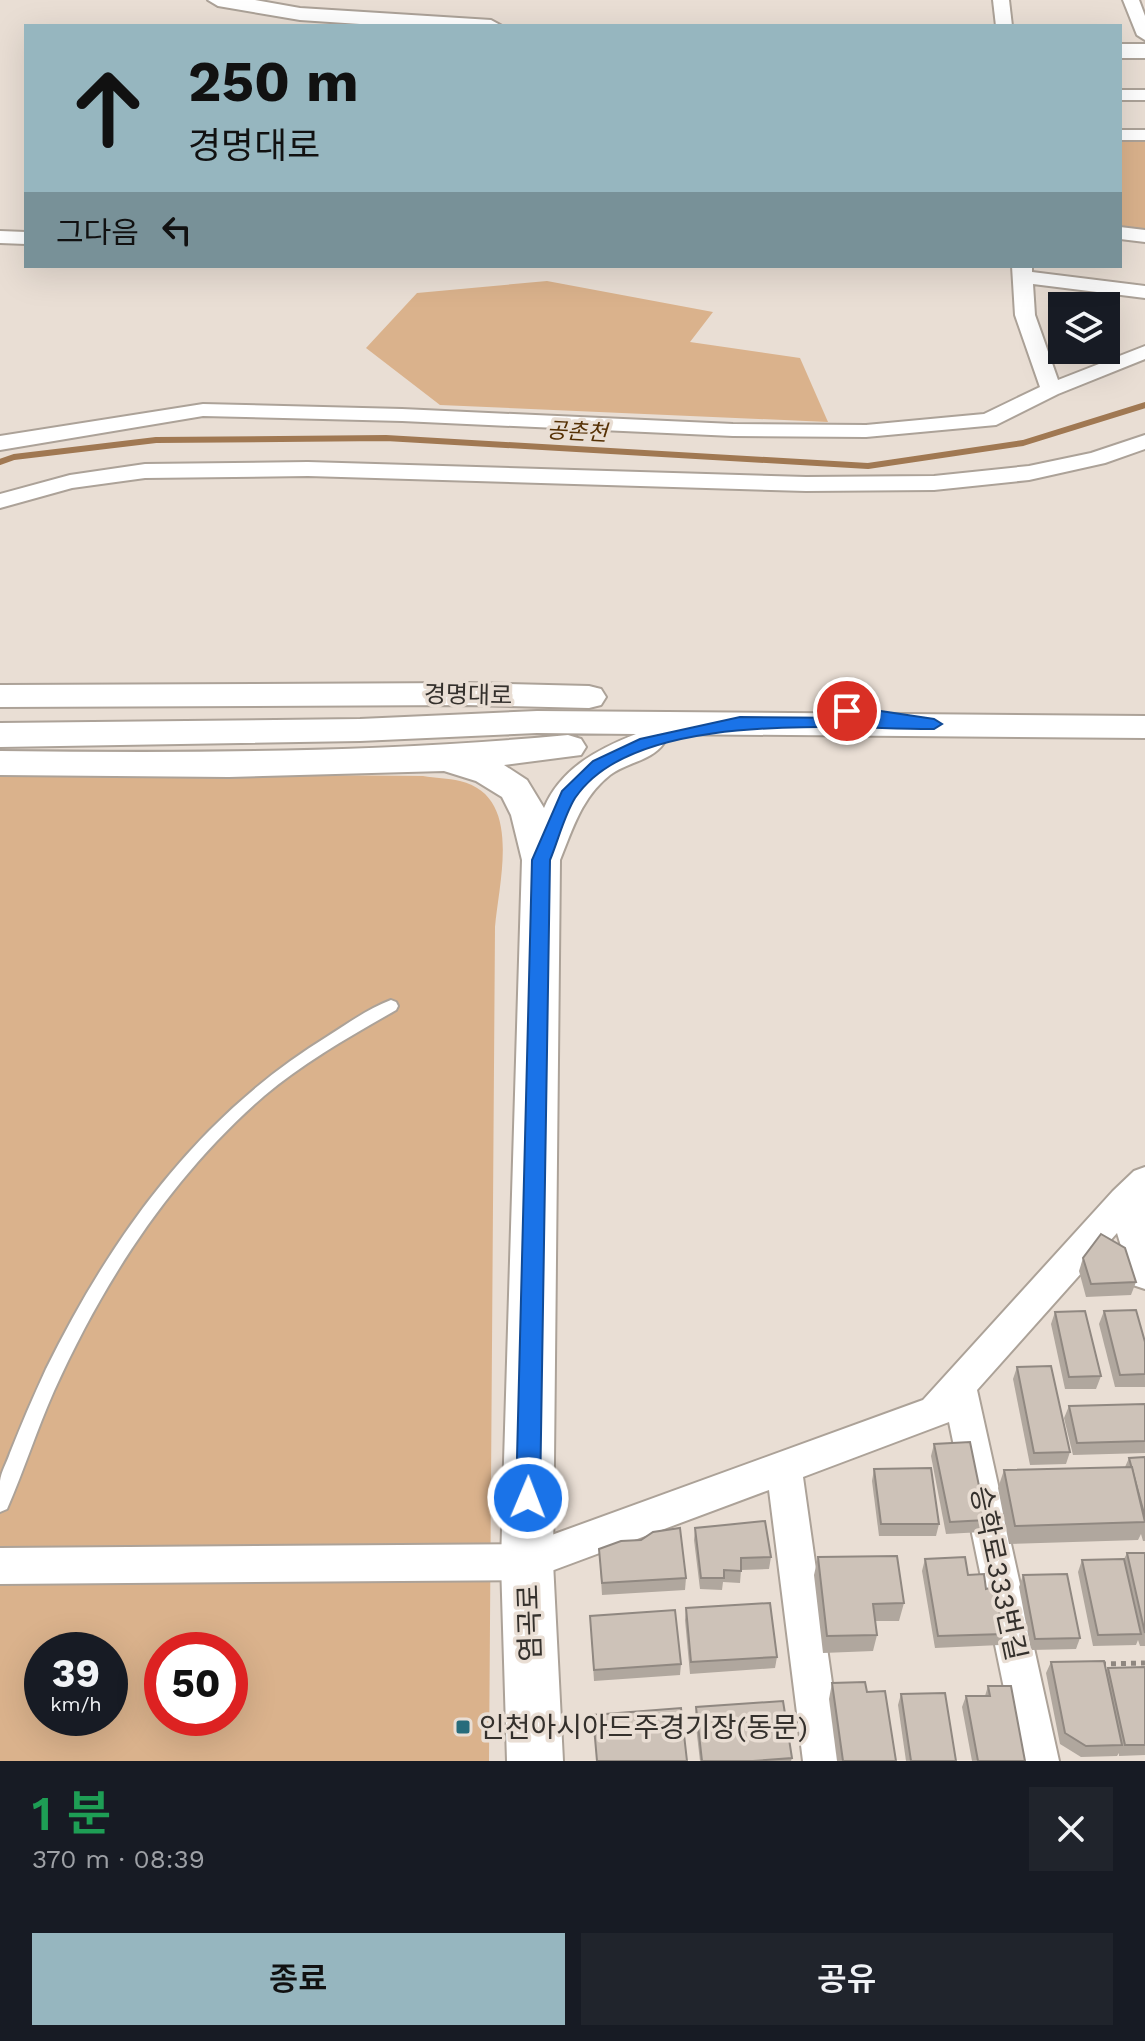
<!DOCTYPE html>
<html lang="ko">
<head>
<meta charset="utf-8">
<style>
	:root { --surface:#171b24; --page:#20242c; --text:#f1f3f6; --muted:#9ea1a6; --accent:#96b6bf }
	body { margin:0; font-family:"Work Sans","Noto Sans KR",sans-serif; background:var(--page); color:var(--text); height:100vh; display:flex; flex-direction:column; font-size:30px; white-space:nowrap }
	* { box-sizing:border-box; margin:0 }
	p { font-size:26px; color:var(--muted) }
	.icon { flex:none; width:44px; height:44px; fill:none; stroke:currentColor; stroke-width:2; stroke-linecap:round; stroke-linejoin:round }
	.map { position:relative; height:1761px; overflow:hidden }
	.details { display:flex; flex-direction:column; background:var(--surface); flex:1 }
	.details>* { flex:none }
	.hud { position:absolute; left:24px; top:24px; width:1098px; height:244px; border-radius:0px; box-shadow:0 8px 32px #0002; background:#96b6bf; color:#111; overflow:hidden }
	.tools { position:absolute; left:1048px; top:292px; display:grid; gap:16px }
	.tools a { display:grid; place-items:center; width:72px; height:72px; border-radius:0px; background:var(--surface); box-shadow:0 8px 32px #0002; font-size:40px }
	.speed { position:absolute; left:24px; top:1632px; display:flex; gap:16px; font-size:40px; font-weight:700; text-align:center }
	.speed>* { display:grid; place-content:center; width:104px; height:104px; border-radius:50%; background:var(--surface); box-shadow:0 8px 32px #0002; line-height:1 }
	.speed small { font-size:20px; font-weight:400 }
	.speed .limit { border:12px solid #d22; background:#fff; color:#111 }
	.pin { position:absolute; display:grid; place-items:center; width:68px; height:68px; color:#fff; margin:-34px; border:4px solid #fff; border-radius:50%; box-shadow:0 2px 8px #0007 }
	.me { position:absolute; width:88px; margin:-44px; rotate:1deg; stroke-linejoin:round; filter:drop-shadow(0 0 6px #0008) }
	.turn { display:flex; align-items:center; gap:28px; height:168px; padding:0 32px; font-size:36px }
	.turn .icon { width:104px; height:104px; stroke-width:2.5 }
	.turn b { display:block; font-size:56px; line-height:68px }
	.then { display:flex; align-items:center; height:76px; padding:0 32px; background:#0003; gap:16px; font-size:30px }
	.round { display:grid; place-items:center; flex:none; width:84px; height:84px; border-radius:0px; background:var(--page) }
	.headline { display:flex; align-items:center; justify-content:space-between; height:136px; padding:0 32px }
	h1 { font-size:48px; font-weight:600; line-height:60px; color:#1e9e55 }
	.action { display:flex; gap:16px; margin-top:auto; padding:16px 32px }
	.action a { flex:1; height:92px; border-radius:0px; background:var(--accent); color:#111; font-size:32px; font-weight:600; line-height:92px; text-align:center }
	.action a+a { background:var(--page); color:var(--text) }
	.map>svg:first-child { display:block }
</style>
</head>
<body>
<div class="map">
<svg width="1145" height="1761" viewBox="0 0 1145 1761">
	<rect width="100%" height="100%" fill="#e9ded4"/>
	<g fill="#dab28c" fill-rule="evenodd">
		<polygon points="1120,136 1145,136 1145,234 1120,232"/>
		<polygon points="547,281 713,312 690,342 800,358 828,422 440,405 366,348 417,293"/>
		<path d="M0,772l423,4c12,2 25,2 37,5 63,15 39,99 35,146l-6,834h-489zM42,1650h68v68h-68zM162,1650h68v68h-68z"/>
	</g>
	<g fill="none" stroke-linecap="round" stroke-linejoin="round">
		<polyline stroke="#a07852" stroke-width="6" points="0,462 14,457 156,440 386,438 868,466 1023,443 1145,405"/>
		<g stroke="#aca298" stroke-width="4">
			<path id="lane" d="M391,1000l5,2 2,4 -2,4c-45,26 -92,52 -132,86 -92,80 -160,184 -210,295 -17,38 -30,79 -47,118l-7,3c0,-10 0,-21 0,-31 1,-9 7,-19 10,-28 11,-28 23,-56 36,-84 66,-134 153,-254 282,-333 19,-12 41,-28 63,-36z"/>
		</g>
		<g stroke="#aca298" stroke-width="4">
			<g id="street">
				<polygon points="993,0 1009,0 1012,26 996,26"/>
				<polygon points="1123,0 1139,0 1145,16 1145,40 1137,35"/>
				<rect x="1120" y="90" width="25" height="10"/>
				<rect x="1120" y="130" width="25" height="10"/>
				<polygon points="1120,227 1145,230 1145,242 1120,239"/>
				<polygon points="0,231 26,232 26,244 0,243"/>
				<polygon points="1012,266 1032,266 1032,272 1145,286 1145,298 1033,284 1035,315 1058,380 1145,346 1145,359 1058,394 996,425 866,437 733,436 402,421 203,416 0,450 0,436 203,404 402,409 733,424 866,425 984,414 1040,387 1015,315"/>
				<polygon points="1145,435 1145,449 1105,463 1029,480 934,490 806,491 308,476 145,478 72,488 0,508 0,494 70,475 145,464 308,462 806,477 934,476 1029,466 1091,453"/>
				<polygon points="1145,1167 1145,1289 1133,1285 1117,1233 977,1390 1059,1761 1019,1761 949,1422 803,1477 843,1761 803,1761 769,1490 527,1580 0,1584 0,1548 527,1544 923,1400 1113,1191 1134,1171"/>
			</g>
		</g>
		<g stroke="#aca298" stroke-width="4">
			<g id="secondary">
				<polygon points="208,0 255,0 300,8 491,20 502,26 390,26 300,20 218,6"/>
				<rect x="1120" y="44" width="25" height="14"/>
				<polygon points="467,683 589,686 601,689 606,697 601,705 589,708 467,705 0,707 0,685"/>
				<path d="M537,711l608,5v22l-488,-4 7,9c-12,18 -37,19 -54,32 -28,22 -37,53 -50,85l-7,702 10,199h-56l-6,-199 21,-702 -11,-45 -9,-18 -26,-16 -32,-10 -215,6 -229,-2v-24c190,2 378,2 568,-16l13,4 5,8 -5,8 -77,10 23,15 17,28c17,-40 54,-59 92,-74l-99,-1 -177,8 -360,6v-24l360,-4z"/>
			</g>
		</g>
		<polyline stroke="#8f8780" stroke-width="5" stroke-dasharray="5 5" stroke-linecap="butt" points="1101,1664 1145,1663"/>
		<use href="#lane" fill="#fff" fill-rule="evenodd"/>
		<use href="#street" fill="#fff" fill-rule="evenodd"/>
		<use href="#secondary" fill="#fff" fill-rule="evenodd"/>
	</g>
	<g fill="#b0a79e">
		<polygon points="1083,1258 1136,1282 1131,1295 1086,1297 1079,1271"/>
		<polygon points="1104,1311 1145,1342 1145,1387 1115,1387 1099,1324"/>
		<polygon points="1055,1312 1101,1376 1096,1389 1065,1389 1051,1324"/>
		<polygon points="1017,1367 1070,1452 1066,1464 1030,1465 1013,1379"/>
		<polygon points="1145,1404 1145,1453 1073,1455 1064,1418 1069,1406"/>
		<polygon points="934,1444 986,1520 982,1532 946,1534 931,1456"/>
		<polygon points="1145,1457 1145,1541 1143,1541 1141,1534 1138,1540 1009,1544 998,1488 1004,1470 1125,1467 1129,1458"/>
		<polygon points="874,1469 939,1524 936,1536 879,1536 872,1481"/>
		<polygon points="695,1528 771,1557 769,1569 741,1570 740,1583 723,1582 722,1590 700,1589 694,1540"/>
		<polygon points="599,1549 686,1578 685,1590 602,1595"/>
		<polygon points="1127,1553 1145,1553 1145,1646 1140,1646 1138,1640 1136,1645 1093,1646 1078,1572 1082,1560 1124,1559"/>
		<polygon points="818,1557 904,1603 899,1621 875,1621 877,1635 873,1651 823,1653 814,1575"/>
		<polygon points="925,1559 968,1575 986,1589 1004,1634 1000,1645 935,1648 922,1571"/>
		<polygon points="1023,1575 1080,1638 1076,1649 1031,1650 1019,1587"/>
		<polygon points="686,1608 777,1657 775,1668 690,1674 685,1620"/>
		<polygon points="590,1616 681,1664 680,1675 594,1681"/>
		<polygon points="1051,1662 1106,1671 1108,1668 1145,1667 1145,1755 1119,1756 1119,1753 1117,1756 1081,1757 1060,1744 1046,1673"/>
		<polygon points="832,1683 867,1692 896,1761 837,1761 829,1699"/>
		<polygon points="988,1686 1025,1761 972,1761 962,1707 966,1696 985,1696"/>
		<polygon points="901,1694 956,1761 906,1761 898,1705"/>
		<polygon points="696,1707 792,1758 791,1761 700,1761 695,1718"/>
	</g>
	<g fill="#cdc2b8" stroke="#908881" stroke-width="2">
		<polygon points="1101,1234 1125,1248 1136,1282 1091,1284 1083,1258"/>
		<polygon points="1136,1310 1145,1342 1145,1374 1120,1375 1104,1311"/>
		<polygon points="1085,1311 1101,1376 1069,1377 1055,1312"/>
		<polygon points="1051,1366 1070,1452 1034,1453 1017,1367"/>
		<polygon points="1145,1404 1145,1441 1077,1443 1069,1406"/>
		<polygon points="970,1442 986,1520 950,1522 934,1444"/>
		<polygon points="1145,1457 1145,1517 1129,1458"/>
		<polygon points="1132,1467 1145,1522 1015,1526 1004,1470"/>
		<polygon points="931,1468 939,1524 881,1524 874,1469"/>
		<polygon points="765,1521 771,1557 741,1558 741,1571 724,1570 724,1578 701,1578 695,1528"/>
		<polygon points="680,1528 686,1578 602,1583 599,1549 621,1541 641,1540 653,1532"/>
		<polygon points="1127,1553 1145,1553 1145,1633"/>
		<polygon points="897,1556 904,1603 873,1604 877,1635 827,1636 818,1557"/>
		<polygon points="965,1557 968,1575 984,1574 986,1589 994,1587 1004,1634 938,1636 925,1559"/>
		<polygon points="1124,1559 1141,1634 1098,1635 1082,1560"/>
		<polygon points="1067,1574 1080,1638 1035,1639 1023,1575"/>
		<polygon points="770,1603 777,1657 691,1662 686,1608"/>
		<polygon points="675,1610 681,1664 594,1670 590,1616"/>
		<polygon points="1104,1661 1122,1745 1086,1746 1065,1733 1051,1662"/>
		<polygon points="1145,1667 1145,1745 1125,1745 1108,1668"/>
		<polygon points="865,1682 867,1692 885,1691 896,1761 843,1761 832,1683"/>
		<polygon points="988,1686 1011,1686 1025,1761 978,1761 966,1696 990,1696"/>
		<polygon points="945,1693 956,1761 911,1761 901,1694"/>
		<polygon points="783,1701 792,1758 753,1761 702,1761 696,1707"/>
		<polygon points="681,1708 687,1761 597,1761 593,1715"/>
	</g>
	<path fill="#1a73e8" stroke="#114b97" stroke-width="2" d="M847,706l87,13 8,5 -8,5c-94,0 -299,-20 -359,69 -11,18 -17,43 -25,62l-10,638 -3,8 -9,3 -8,-3 -4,-8 16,-638 30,-69 31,-30 47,-22 100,-22 115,1 -14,-3 -3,-4 3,-3z"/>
	<rect fill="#276c7b" stroke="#e9ded4" stroke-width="3" x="455" y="1719" width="16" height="16" rx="4"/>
	<g text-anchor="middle" stroke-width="7" stroke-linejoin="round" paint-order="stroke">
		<g font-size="22" font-style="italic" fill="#553004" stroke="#e9ded4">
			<text transform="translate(577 431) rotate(3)" y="8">공촌천</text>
		</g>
		<g font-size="24" fill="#34302c" stroke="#e9ded4">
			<text transform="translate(468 695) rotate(1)" y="8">경명대로</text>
		</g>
		<g font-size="28" fill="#34302c" stroke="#e9ded4">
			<text transform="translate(999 1573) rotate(78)" y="10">승학로333번길</text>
			<text transform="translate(529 1623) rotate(-92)" y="10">염곡로</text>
		</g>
		<g font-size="28" fill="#34302c" stroke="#e9ded4" text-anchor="start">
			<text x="479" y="1737">인천아시아드주경기장(동문)</text>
		</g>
	</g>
</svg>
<div class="tools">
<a><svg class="icon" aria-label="layers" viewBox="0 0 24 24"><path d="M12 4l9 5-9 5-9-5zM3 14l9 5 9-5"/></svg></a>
</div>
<div class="speed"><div>39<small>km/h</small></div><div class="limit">50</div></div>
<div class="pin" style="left:847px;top:711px;background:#d93025"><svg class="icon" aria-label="arrive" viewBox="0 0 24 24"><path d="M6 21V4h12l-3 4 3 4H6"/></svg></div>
<svg class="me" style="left:528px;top:1498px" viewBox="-20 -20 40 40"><circle r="17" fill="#1a73e8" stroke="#fff" stroke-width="3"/><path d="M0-11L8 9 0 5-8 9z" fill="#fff"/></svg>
<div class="hud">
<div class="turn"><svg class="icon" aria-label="ahead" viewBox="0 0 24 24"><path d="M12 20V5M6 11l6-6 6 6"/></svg><div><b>250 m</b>경명대로</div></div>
<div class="then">그다음<svg class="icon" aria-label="left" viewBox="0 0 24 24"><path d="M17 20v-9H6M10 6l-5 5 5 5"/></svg></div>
</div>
</div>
<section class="details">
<div class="headline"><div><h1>1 분</h1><p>370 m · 08:39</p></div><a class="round"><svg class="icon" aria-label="close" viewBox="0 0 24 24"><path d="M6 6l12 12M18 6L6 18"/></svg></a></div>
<div class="action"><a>종료</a><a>공유</a></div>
</section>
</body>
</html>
